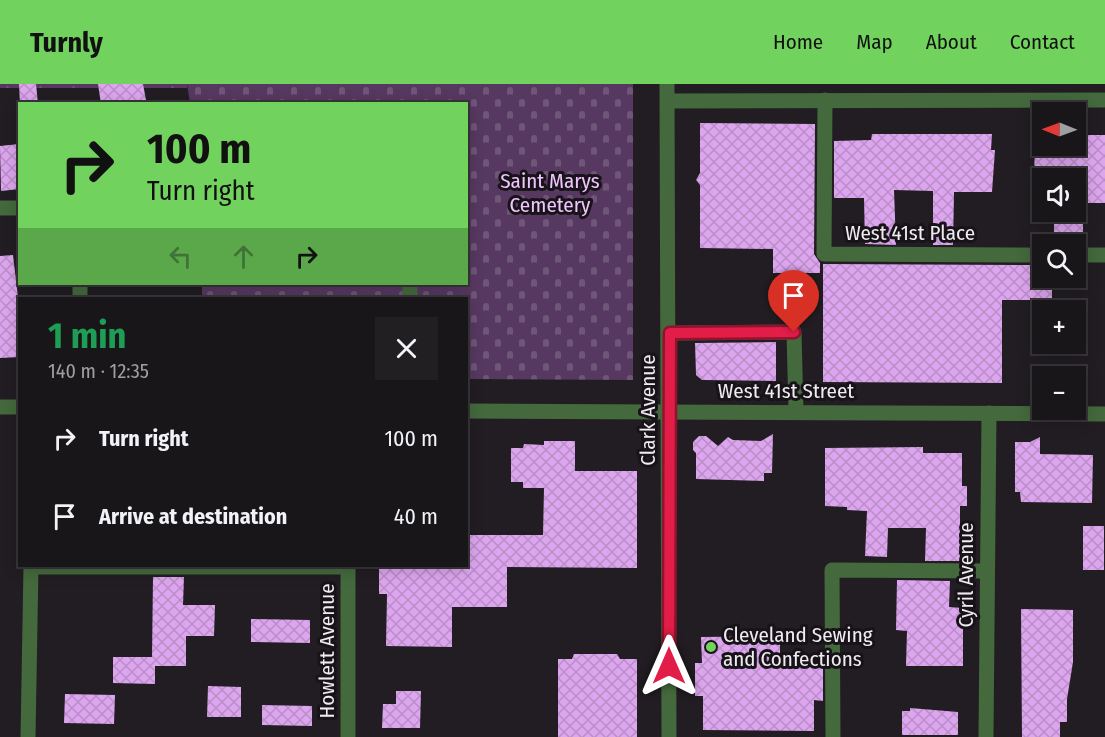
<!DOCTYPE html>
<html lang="en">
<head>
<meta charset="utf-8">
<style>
	:root { --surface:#19161a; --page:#221f23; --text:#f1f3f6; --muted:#9f9fa2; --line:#373539; --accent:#72d25e }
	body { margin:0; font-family:"Fira Sans Condensed",sans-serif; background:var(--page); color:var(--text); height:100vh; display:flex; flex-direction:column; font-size:22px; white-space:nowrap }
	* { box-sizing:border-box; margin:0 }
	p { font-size:20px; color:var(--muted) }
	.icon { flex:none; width:33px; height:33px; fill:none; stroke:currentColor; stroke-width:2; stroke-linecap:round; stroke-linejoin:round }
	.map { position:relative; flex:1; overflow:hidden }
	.sheet { position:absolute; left:18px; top:213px; width:450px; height:270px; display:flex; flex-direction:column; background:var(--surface); border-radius:0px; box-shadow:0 3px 15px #0003,0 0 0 2px var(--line) }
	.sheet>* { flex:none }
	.banner { position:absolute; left:18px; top:18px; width:450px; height:183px; border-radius:0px; box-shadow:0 3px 15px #0003,0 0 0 2px var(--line); background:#72d25e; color:#111; overflow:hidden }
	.needle { width:39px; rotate:271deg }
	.buttons { position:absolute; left:1032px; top:18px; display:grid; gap:12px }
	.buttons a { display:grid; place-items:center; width:54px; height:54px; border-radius:0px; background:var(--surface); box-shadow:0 3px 15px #0003,0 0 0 2px var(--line); font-size:30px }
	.pin { position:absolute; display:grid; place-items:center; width:51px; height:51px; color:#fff; margin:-62px -26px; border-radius:50% 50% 50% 0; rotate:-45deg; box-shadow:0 0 6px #0007 }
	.pin .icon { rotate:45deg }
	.me { position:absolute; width:66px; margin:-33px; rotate:0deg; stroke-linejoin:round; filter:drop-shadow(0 0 4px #0008) }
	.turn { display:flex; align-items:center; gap:21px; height:126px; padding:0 30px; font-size:27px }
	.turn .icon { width:78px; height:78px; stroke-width:2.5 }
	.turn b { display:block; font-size:42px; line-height:51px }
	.lanes { display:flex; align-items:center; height:57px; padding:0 30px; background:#0003; justify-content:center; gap:30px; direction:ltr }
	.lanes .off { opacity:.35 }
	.round { display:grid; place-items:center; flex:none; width:63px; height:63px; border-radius:0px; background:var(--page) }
	.summary { display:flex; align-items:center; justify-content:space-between; height:102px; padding:0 30px }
	h1 { font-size:36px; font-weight:700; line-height:45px; color:#1e9e55 }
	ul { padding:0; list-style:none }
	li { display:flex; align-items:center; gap:18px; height:78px; padding:0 30px }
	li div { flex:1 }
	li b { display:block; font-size:22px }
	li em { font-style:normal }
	header { display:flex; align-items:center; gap:36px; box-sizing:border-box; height:84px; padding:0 30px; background:var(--accent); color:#111 }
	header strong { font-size:28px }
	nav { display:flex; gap:33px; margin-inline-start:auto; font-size:21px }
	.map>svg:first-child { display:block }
</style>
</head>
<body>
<header>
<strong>Turnly</strong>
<nav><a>Home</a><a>Map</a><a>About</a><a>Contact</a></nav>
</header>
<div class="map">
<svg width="1105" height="653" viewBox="0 0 1105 653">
	<defs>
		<pattern id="forest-firs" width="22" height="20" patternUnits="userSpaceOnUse" patternTransform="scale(1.5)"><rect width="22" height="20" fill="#573861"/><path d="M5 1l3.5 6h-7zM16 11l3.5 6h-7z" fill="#6f5578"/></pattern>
		<pattern id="cemetery-stones" width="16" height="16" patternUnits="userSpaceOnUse" patternTransform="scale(1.5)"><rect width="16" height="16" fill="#573861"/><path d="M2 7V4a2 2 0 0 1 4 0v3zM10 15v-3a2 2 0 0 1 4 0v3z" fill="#6f5578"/></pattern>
		<pattern id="building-cross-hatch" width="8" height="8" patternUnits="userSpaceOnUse" patternTransform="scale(1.5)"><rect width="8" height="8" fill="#dda5ef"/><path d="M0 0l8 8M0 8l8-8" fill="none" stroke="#b88ec5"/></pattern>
	</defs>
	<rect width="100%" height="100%" fill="#211d22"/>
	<rect fill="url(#forest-firs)" x="0" y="0" width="187" height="4"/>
	<polygon fill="url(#cemetery-stones)" points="187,0 633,0 633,296 467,295 466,214 202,214 202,200 466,200 466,20 190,19"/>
	<g fill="url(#building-cross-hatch)">
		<polygon points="19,0 36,0 38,20 20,20"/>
		<polygon points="98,0 143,0 146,16 101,20"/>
		<polygon points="700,39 815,40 814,170 820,179 820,189 773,189 773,165 700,164 700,101 696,96 700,89"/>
		<polygon points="872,50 992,50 991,66 995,66 992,108 954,108 953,161 933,161 933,107 894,106 896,161 865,160 864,114 834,114 834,57 871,56"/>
		<polygon points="1076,51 1105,51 1105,119 1076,119 1076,94 1034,94 1035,62 1076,62"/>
		<polygon points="19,60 20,105 1,107 0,62"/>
		<polygon points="1054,131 1083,132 1083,155 1054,155"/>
		<polygon points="13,171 18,213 20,273 0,274 0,172"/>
		<polygon points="823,180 1042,181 1042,194 1052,194 1052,216 1002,216 1002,299 823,298"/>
		<polygon points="776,258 776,297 702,296 696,291 695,259"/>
		<polygon points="773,350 772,389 764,389 764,397 696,395 696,369 693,366 693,358 699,352 706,352 718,362 728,353 733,356 761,357"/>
		<polygon points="1040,353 1040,370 1093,371 1092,419 1021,418 1020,408 1015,408 1015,358 1030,358"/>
		<polygon points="544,357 575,357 575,387 637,387 637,484 507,483 507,523 452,523 452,563 386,562 387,510 379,510 379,482 466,482 466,451 543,451 544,404 523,404 523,398 511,398 511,364 523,364 524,360 544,361"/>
		<polygon points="923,363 923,369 962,369 962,402 967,402 967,422 960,422 960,477 925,477 926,444 888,444 887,473 865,472 867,427 847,426 847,423 825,422 825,364"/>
		<rect x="1083" y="442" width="21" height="44"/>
		<polygon points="153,493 184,493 183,521 215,521 214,552 186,552 186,582 155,582 155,600 113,599 113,573 152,573"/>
		<polygon points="897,496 950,497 949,523 963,524 963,582 906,582 907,547 896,546"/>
		<polygon points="1021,525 1073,526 1073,578 1067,615 1067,638 1060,638 1060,653 1022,653"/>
		<polygon points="251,535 310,536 310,559 251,558"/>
		<polygon points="777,552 777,559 780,559 780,580 823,580 823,617 814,616 814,647 703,646 703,612 695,612 695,579 702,579 701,553"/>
		<polygon points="574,570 617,570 620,575 637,575 637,653 558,653 558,575 572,575"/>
		<polygon points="208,602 241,603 241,633 207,633"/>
		<polygon points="396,607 421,607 420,644 382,644 383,620 396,620"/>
		<polygon points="65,610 115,611 114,640 64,639"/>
		<polygon points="262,621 312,622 312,642 262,641"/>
		<polygon points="910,624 958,628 958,651 902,651 902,627 910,627"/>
	</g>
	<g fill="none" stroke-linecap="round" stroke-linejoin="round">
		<g stroke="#44693d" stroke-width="15">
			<polyline points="667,0 669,653"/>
			<polyline points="825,16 824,170 1042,171"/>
			<polyline points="668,17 1105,16"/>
			<polyline points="0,124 20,124"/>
			<polyline points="1076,171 1105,171"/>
			<polyline points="410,200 410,214"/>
			<polyline points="80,214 80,200"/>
			<polyline points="670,249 794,248 796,328"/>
			<polyline points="0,323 20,323"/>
			<polyline points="466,327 1105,330"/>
			<polyline points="31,483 348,483"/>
			<polyline points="28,653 31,482"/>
			<polyline points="348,653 348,482"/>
			<polyline points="833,653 832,486 986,487"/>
			<polyline points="986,653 989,329"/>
		</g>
	</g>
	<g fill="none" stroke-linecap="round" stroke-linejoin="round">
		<g stroke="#92132f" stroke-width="15">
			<polyline id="route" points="669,582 670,249 794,248"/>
		</g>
		<use href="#route" stroke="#e11d48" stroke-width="10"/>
	</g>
	<circle fill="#72d25e" stroke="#171319" stroke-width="2" cx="711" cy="563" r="6"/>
	<g text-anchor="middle" stroke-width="6" stroke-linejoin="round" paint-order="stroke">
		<g font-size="21" fill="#f0c5fe" stroke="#171319">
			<text x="550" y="104">Saint Marys<tspan x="550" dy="24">Cemetery</tspan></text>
		</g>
		<g font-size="21" fill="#efecf0" stroke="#171319">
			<text x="910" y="156">West 41st Place</text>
			<text x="786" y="314">West 41st Street</text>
			<text transform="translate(648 326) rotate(-90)" y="7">Clark Avenue</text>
			<text transform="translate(966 491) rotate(-90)" y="7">Cyril Avenue</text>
			<text transform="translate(327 567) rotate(-90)" y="7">Howlett Avenue</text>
		</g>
		<g font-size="21" fill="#efecf0" stroke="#171319" text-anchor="start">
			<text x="723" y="558">Cleveland Sewing<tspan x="723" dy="24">and Confections</tspan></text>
		</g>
	</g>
</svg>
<div class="buttons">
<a><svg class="needle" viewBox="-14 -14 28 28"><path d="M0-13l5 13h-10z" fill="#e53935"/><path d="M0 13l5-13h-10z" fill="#9f9fa2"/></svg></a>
<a><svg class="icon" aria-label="sound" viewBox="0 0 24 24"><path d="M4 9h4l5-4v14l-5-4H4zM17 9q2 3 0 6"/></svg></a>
<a><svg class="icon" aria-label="search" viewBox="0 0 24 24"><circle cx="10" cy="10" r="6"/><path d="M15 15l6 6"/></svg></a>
<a>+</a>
<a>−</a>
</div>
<div class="pin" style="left:794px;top:248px;background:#d93025"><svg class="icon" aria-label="arrive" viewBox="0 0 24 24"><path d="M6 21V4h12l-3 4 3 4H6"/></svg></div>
<svg class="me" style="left:669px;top:582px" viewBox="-20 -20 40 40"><path d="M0-17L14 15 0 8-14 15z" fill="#e11d48" stroke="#fff" stroke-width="4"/></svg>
<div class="banner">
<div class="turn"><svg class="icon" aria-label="right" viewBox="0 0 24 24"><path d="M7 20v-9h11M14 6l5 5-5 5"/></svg><div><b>100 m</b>Turn right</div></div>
<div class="lanes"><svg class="icon off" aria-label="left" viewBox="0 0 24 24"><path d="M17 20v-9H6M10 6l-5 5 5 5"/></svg><svg class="icon off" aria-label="ahead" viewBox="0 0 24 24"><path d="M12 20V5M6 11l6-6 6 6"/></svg><svg class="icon" aria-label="right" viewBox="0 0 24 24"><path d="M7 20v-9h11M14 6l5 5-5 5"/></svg></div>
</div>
<section class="sheet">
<div class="summary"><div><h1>1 min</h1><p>140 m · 12:35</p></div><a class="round"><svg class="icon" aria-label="close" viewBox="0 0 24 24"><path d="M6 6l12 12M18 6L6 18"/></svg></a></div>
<ul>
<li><svg class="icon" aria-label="right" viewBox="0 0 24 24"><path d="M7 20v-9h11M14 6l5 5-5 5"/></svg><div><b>Turn right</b></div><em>100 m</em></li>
<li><svg class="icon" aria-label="arrive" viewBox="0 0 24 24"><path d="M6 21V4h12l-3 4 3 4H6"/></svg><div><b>Arrive at destination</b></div><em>40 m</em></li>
</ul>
</section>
</div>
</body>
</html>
